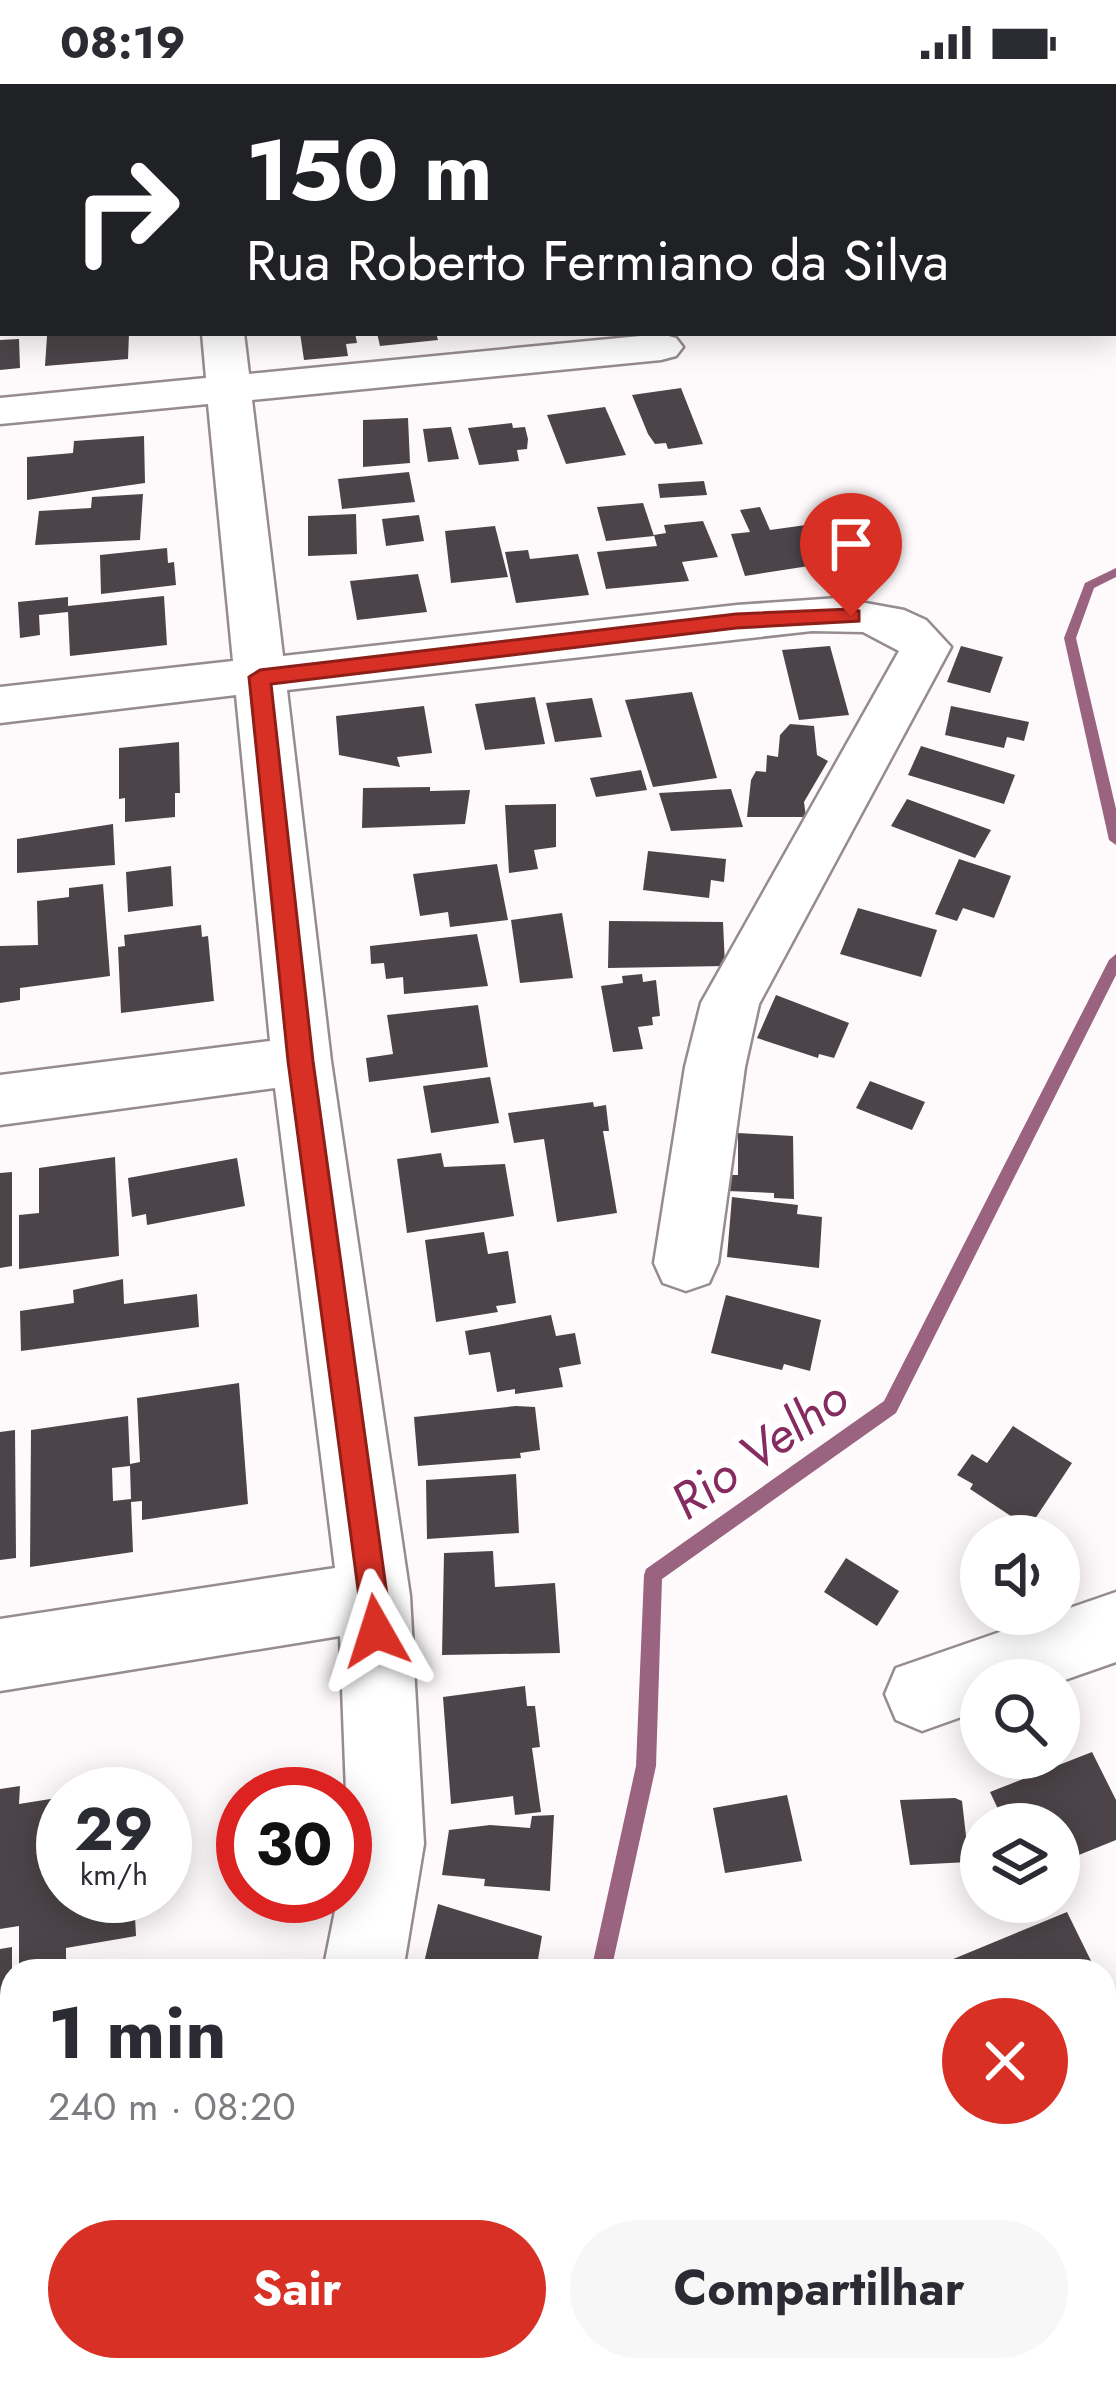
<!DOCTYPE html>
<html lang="pt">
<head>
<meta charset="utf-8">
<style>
	:root { --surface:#fff; --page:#f7f7f7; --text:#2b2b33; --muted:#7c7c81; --accent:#d93025 }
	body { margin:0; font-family:Jost,sans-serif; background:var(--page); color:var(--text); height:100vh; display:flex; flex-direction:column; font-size:45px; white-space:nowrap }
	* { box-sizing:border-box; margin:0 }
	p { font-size:39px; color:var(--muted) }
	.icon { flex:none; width:66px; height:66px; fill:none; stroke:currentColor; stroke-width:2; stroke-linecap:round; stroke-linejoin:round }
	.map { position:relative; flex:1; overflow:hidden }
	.side { position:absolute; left:0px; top:1875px; width:1116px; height:423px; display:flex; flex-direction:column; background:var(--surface); border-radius:36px 36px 0 0; box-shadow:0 6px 30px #0003 }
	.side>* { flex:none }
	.guide { position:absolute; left:0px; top:0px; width:1116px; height:252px; box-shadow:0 6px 30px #0003; background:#202124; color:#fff; overflow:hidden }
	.tools { position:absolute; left:960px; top:1431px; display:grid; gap:24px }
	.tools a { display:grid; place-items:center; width:120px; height:120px; border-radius:50%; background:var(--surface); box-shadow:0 6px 30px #0003; font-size:60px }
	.speed { position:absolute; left:36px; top:1683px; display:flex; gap:24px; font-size:60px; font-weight:700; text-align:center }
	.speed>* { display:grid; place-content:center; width:156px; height:156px; border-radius:50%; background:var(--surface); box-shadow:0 6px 30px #0003; line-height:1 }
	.speed small { font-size:30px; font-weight:400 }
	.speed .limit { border:18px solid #d22; background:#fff; color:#111 }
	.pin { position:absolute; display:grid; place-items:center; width:102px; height:102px; color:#fff; margin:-123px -51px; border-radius:50% 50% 50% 0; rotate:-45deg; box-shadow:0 0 12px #0007 }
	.pin .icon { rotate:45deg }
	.me { position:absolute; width:132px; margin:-66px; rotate:354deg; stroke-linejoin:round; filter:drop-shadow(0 0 9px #0008) }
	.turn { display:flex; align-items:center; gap:42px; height:252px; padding:0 48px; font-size:54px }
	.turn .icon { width:156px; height:156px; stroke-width:2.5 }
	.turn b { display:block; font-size:84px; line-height:102px }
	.round { display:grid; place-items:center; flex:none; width:126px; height:126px; border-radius:63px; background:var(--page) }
	.overview { display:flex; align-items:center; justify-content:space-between; height:204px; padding:0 48px }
	h1 { font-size:72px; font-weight:700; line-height:90px }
	.primary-button { display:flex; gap:24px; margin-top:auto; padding:24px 48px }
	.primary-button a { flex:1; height:138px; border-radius:72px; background:var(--accent); color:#fff; font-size:48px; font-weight:700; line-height:138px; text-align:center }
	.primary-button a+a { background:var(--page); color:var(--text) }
	.status { display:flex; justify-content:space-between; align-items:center; height:84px; padding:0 60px; background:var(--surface); direction:ltr }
	.status svg { height:33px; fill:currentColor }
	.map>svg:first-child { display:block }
</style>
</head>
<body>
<div class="status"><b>08:19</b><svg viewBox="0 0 49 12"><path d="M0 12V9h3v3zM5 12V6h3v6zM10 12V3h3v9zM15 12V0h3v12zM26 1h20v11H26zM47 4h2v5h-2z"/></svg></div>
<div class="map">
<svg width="1116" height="2297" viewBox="0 0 1116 2297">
	<rect width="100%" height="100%" fill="#fefafc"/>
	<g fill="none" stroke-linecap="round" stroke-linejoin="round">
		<g fill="#9a6380" fill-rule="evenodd">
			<polygon points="1116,484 1116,493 1094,504 1076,554 1116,725 1116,761 1109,756 1064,554 1085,499"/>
			<polygon points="1116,870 1116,891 896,1329 662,1495 656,1682 611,1887 591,1887 636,1682 644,1491 646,1485 884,1317 1109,876"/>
			<polygon points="503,2286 527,2286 524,2297 500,2297"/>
		</g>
	</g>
	<g fill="#4c4448" fill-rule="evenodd">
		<polygon points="129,249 128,275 45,282 47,252"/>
		<polygon points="300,249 355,249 357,259 346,260 348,272 304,276"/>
		<polygon points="377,249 436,249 438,256 380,262"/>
		<polygon points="19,255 20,284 0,286 0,256"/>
		<polygon points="681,304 703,360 668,365 666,359 655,360 648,350 632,311"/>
		<polygon points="605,323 626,371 566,380 547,331"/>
		<polygon points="408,334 410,379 363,383 363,336"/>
		<polygon points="512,339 513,344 525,343 528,355 527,365 517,366 519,377 479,381 468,344"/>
		<polygon points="451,343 459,375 428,378 423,345"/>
		<polygon points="144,352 145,399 27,416 27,373 73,369 74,357"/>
		<polygon points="409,388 415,418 342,425 338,395"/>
		<polygon points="704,397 707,411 660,414 658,400"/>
		<polygon points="143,410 140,456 35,461 39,427 91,424 92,413"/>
		<polygon points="643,419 654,452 606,457 597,423"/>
		<polygon points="760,423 770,446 806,441 818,467 803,469 809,482 745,492 731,450 750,448 740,426"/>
		<polygon points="356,430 357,470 308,472 308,432"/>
		<polygon points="419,431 424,457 386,462 382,435"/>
		<polygon points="703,437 718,473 682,478 689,497 606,505 597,468 657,462 654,451 666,449 664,441"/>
		<polygon points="495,442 508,493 451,499 445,447"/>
		<polygon points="167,464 168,479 174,478 176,501 101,510 100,471"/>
		<polygon points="528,466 530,475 578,470 589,511 516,519 505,468"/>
		<polygon points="418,490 427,528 357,536 350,497"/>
		<polygon points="164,512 167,561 70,572 68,528 39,531 40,551 20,554 18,518 68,513 68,522"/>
		<polygon points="830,562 849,631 799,636 782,566"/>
		<polygon points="961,562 1003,573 990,609 947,598"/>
		<polygon points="692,608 717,694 653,703 625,616"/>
		<polygon points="535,613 545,660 485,666 475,620"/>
		<polygon points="592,614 602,653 555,658 546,619"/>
		<polygon points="424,622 432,669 397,673 400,683 339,671 336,632"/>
		<polygon points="951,622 1029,638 1024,657 1007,653 1004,664 945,651"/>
		<polygon points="790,640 814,642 817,671 828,677 804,718 806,733 747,733 751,696 756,687 766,688 767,671 778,673 780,651"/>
		<polygon points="179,658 180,709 175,709 175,733 125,738 125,714 119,715 119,664"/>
		<polygon points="921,662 1015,691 1004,720 908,691"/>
		<polygon points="641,686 647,706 596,713 590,694"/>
		<polygon points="430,703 430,707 470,706 465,740 362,744 363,704"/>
		<polygon points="731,705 743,743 671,747 659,709"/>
		<polygon points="907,715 991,746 975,774 891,742"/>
		<polygon points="556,720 556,763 534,766 538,785 509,789 505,721"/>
		<polygon points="113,740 115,781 17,789 17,755"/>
		<polygon points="648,767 726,775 724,798 711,796 709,814 643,806"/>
		<polygon points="959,775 1011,792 994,834 963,824 957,837 935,830"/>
		<polygon points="497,780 508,836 450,843 448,828 420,832 413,790"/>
		<polygon points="171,782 173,822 128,828 126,788"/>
		<polygon points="103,800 110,892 20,904 20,916 0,919 0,862 38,861 37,817 69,813 69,804"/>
		<polygon points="858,824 937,846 921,893 840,870"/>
		<polygon points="562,829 573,894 520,899 511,836"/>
		<polygon points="609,837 723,838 725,882 608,884"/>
		<polygon points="201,841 202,853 208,852 214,917 121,929 118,863 125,862 124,851"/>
		<polygon points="477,850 488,902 404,910 403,893 386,895 384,879 371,880 370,862"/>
		<polygon points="642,890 643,898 656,896 660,932 652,933 653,941 638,943 643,965 613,968 601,902 623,899 622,892"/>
		<polygon points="776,911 849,939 834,974 819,970 818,974 757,954"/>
		<polygon points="478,921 488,983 369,998 366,974 393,970 387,931"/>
		<polygon points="490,993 499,1039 431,1049 423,1002"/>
		<polygon points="870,997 925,1018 912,1046 856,1024"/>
		<polygon points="593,1018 594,1023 606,1021 609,1047 603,1047 617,1129 557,1138 544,1055 514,1059 508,1029"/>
		<polygon points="738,1049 793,1052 794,1115 774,1114 774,1109 728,1107 728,1091 738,1091"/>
		<polygon points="441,1069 444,1083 505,1080 514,1132 407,1149 397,1075"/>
		<polygon points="115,1073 119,1172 19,1185 19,1131 39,1129 39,1084"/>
		<polygon points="237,1074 245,1122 147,1141 146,1130 132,1133 128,1094"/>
		<polygon points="12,1088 12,1182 0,1184 0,1089"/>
		<polygon points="732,1113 798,1121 797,1130 822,1133 819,1184 727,1173"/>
		<polygon points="484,1148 488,1170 508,1167 516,1219 496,1222 498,1228 436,1238 425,1156"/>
		<polygon points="123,1195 124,1220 197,1210 199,1243 21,1267 20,1227 74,1219 73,1206"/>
		<polygon points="726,1211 821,1236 810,1287 784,1280 782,1286 711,1269"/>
		<polygon points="551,1231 556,1252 575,1249 581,1280 559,1284 563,1303 515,1310 515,1305 497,1308 490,1268 469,1271 465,1247"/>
		<path d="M239,1299l9,121 -106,16v-19l-11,1 2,50 -103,15 1,-137 97,-14 2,48 10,-2 -3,-64zM130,1382l1,33 -18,2 -1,-33z"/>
		<polygon points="516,1322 535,1323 540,1366 520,1369 521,1374 418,1382 414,1333"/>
		<polygon points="1013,1342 1072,1379 1029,1444 970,1405 973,1400 957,1391 972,1370 987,1379"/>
		<polygon points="15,1346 16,1474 0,1476 0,1348"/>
		<polygon points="516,1390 519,1449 427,1455 426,1396"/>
		<polygon points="493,1467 495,1503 555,1499 560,1569 442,1571 444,1469"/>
		<polygon points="846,1474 899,1507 877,1542 824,1508"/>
		<polygon points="525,1602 527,1622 535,1622 540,1663 532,1664 541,1728 515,1731 513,1712 451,1720 443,1613"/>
		<polygon points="1092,1668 1116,1716 1116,1756 1059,1779 1059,1740 1005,1740 990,1708"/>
		<polygon points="20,1702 19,1720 63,1713 63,1812 134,1812 136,1852 66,1864 66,1887 19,1887 19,1842 0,1845 0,1705"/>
		<polygon points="787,1711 802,1777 725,1789 713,1724"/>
		<polygon points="955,1714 962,1717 969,1778 910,1781 900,1716"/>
		<polygon points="554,1731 550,1807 484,1802 485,1795 442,1791 449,1746 490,1741 530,1744 532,1732"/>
		<polygon points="438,1820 542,1852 536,1887 422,1887"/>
		<polygon points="1067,1828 1096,1887 950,1887 946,1878"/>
		<polygon points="12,1863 12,1942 0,1944 0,1865"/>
		<polygon points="1104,1903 1116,1928 1116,1967 1104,1972"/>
		<polygon points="1116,2069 1116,2186 1104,2161 1104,2074"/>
		<polygon points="1116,2198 1116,2247 1104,2220 1104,2204"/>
	</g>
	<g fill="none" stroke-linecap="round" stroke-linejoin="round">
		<g stroke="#958b90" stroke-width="5">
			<g id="minor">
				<rect x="178" y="0" width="38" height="3"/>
				<rect x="0" y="94" width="3" height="24"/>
				<polygon points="202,249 244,249 249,290 661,250 676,254 683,263 676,272 661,276 252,316 283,572 737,521 838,514 904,526 926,536 951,563 759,920 745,983 718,1179 709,1199 686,1207 663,1199 654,1179 685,983 701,919 899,567 863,548 812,547 287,606 331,977 410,1512 424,1760 403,1887 323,1887 338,1812 345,1812 348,1760 340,1552 0,1607 0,1535 335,1484 275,1004 0,1041 0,991 270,957 236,611 0,639 0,603 233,577 208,320 0,340 0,314 206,294"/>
				<polygon points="1116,1508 1116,1578 1059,1598 981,1596 981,1626 922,1647 896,1636 885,1610 896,1584"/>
				<polygon points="159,2286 248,2286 244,2297 155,2297"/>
				<polygon points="872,2286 960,2286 964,2297 876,2297"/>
			</g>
		</g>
		<use href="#minor" fill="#fff" fill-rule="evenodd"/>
	</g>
	<polygon fill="#d93025" stroke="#8d1f18" stroke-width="3" points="851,525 859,527 859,537 736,544 271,600 313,977 392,1547 387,1558 376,1562 365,1558 288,977 249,593 260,586 736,530"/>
	<g text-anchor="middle" stroke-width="12" stroke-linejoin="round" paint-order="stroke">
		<g font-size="51" font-style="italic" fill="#852b60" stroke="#fff">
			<text transform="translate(759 1365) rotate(-35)" y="18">Rio Velho</text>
		</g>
	</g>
</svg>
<div class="tools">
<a><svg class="icon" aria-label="sound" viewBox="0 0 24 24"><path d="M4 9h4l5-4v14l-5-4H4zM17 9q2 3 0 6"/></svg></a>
<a><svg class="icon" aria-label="search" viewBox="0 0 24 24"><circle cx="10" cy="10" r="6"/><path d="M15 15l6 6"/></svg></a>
<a><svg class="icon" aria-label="layers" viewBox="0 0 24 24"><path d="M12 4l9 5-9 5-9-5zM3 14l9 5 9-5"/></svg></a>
</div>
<div class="speed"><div>29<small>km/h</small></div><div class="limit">30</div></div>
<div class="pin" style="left:851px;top:532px;background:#d93025"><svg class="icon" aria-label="arrive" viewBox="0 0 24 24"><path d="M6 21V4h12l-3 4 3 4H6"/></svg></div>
<svg class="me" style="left:376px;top:1547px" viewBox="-20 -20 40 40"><path d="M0-17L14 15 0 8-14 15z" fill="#d93025" stroke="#fff" stroke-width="4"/></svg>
<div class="guide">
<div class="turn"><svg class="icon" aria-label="right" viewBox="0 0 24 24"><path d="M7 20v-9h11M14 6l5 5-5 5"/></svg><div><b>150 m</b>Rua Roberto Fermiano da Silva</div></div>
</div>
<section class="side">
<div class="overview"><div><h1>1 min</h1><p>240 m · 08:20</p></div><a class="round" style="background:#d93025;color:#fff"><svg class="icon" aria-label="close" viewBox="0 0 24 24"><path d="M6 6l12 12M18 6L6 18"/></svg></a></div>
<div class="primary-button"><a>Sair</a><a>Compartilhar</a></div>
</section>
</div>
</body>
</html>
